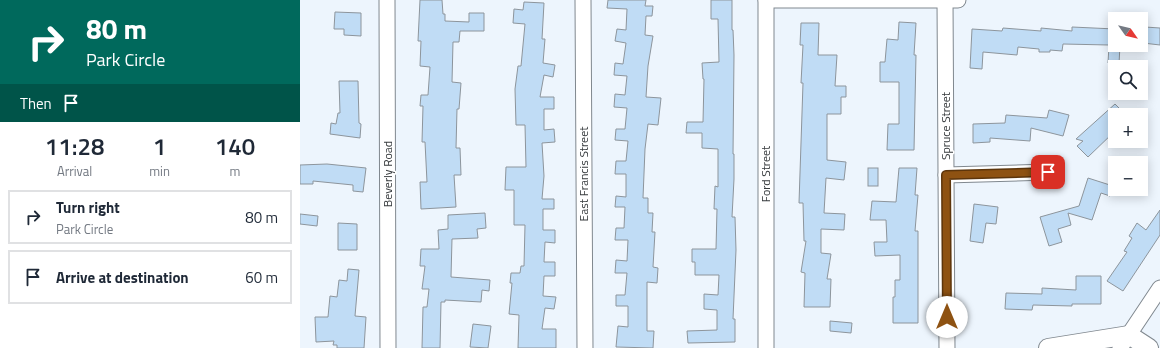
<!DOCTYPE html>
<html lang="en">
<head>
<meta charset="utf-8">
<style>
	:root { --surface:#fff; --page:#f6f6f7; --text:#1f2937; --muted:#747a83; --line:#e0e1e3 }
	body { margin:0; font-family:"Titillium Web",sans-serif; background:var(--page); color:var(--text); height:100vh; display:flex; flex-direction:column; font-size:15px; white-space:nowrap }
	* { box-sizing:border-box; margin:0 }
	p { font-size:13px; color:var(--muted) }
	.icon { flex:none; width:22px; height:22px; fill:none; stroke:currentColor; stroke-width:2; stroke-linecap:round; stroke-linejoin:round }
	.map { position:relative; flex:1; overflow:hidden }
	.drawer { display:flex; flex-direction:column; background:var(--surface); width:300px }
	.drawer>* { flex:none }
	.hud { background:#00695c; color:#fff; overflow:hidden }
	.needle { width:26px; rotate:124deg }
	.controls { position:absolute; left:808px; top:12px; display:grid; gap:8px }
	.controls a { display:grid; place-items:center; width:40px; height:40px; border-radius:0px; background:var(--surface); box-shadow:0 2px 10px #0003; font-size:20px }
	.pin { position:absolute; display:grid; place-items:center; width:34px; height:34px; color:#fff; margin:-17px; border-radius:8px; box-shadow:0 2px 6px #0006 }
	.me { position:absolute; width:44px; margin:-22px; rotate:0deg; stroke-linejoin:round; filter:drop-shadow(0 0 3px #0008) }
	.turn { display:flex; align-items:center; gap:14px; height:84px; padding:0 20px; font-size:18px }
	.turn .icon { width:52px; height:52px; stroke-width:2.5 }
	.turn b { display:block; font-size:28px; line-height:34px }
	.then { display:flex; align-items:center; height:38px; padding:0 20px; background:#0003; gap:8px; font-size:15px }
	.eta { display:flex; justify-content:space-evenly; align-items:center; height:68px; text-align:center }
	.eta b { font-size:24px; font-weight:600; line-height:28px }
	ul { padding:0; list-style:none }
	li { display:flex; align-items:center; gap:12px; height:54px; margin:0 8px 6px; padding:0 12px; border:2px solid var(--line); border-radius:0px }
	li div { flex:1 }
	li b { display:block; font-size:15px }
	li em { font-style:normal }
	main { display:flex; flex:1; min-height:0 }
	.map>svg:first-child { display:block }
</style>
</head>
<body>
<main>
<section class="drawer">
<div class="hud">
<div class="turn"><svg class="icon" aria-label="right" viewBox="0 0 24 24"><path d="M7 20v-9h11M14 6l5 5-5 5"/></svg><div><b>80 m</b>Park Circle</div></div>
<div class="then">Then<svg class="icon" aria-label="arrive" viewBox="0 0 24 24"><path d="M6 21V4h12l-3 4 3 4H6"/></svg></div>
</div>
<div class="eta">
<div><b>11:28</b><p>Arrival</p></div>
<div><b>1</b><p>min</p></div>
<div><b>140</b><p>m</p></div>
</div>
<ul>
<li><svg class="icon" aria-label="right" viewBox="0 0 24 24"><path d="M7 20v-9h11M14 6l5 5-5 5"/></svg><div><b>Turn right</b><p>Park Circle</p></div><em>80 m</em></li>
<li><svg class="icon" aria-label="arrive" viewBox="0 0 24 24"><path d="M6 21V4h12l-3 4 3 4H6"/></svg><div><b>Arrive at destination</b></div><em>60 m</em></li>
</ul>
</section>
<div class="map">
<svg width="860" height="348" viewBox="0 0 860 348">
	<rect width="100%" height="100%" fill="#edf5fd"/>
	<g fill="#c0dcf5" stroke="#8d959c">
		<polygon points="120,0 142,0 143,14 145,14 145,21 169,22 169,13 184,13 184,31 160,31 159,42 153,42 152,82 161,83 159,109 157,109 156,148 160,148 161,175 154,175 156,207 121,209 120,182 127,182 125,142 122,142 123,106 120,106 121,95 128,95 130,67 120,66 121,41 118,41"/>
		<polygon points="308,0 346,0 345,6 353,6 352,16 346,16 345,35 353,36 348,66 346,97 361,98 358,125 348,124 345,149 343,198 348,198 348,213 353,213 352,232 355,232 353,267 358,268 357,283 347,282 347,331 354,331 353,348 316,347 318,326 328,327 328,306 316,306 316,295 325,295 327,273 315,273 316,260 327,261 328,240 315,240 316,228 324,228 325,207 315,207 316,196 326,197 326,174 315,174 316,161 326,161 328,141 315,140 316,129 325,129 327,108 314,107 315,94 325,95 327,76 314,75 315,63 323,64 326,43 315,41 317,29 326,30 327,9 307,8"/>
		<polygon points="411,0 432,0 432,30 433,30 434,55 433,154 434,154 434,179 432,217 435,217 436,250 433,319 435,319 435,342 388,343 387,331 417,330 417,310 404,309 404,294 418,295 419,275 395,275 395,262 392,262 392,249 416,249 417,209 414,209 415,186 418,187 418,149 402,148 402,133 386,133 387,122 403,122 404,79 403,79 402,63 419,62 418,19 411,19"/>
		<polygon points="224,2 244,3 242,39 245,39 243,63 255,65 253,77 244,75 240,97 254,97 254,109 244,109 244,130 254,129 255,142 242,143 244,176 242,199 254,199 254,209 243,209 243,230 255,230 255,243 245,242 244,262 255,262 255,276 244,276 243,296 256,297 254,309 245,308 242,329 256,329 256,348 218,348 219,315 209,314 212,283 210,283 211,273 220,273 221,266 224,266 225,225 214,225 214,190 205,190 206,167 226,167 225,125 216,125 215,89 218,66 221,66 225,24 213,23 214,9 223,10"/>
		<polygon points="35,12 61,13 61,36 44,35 44,29 34,29"/>
		<polygon points="599,22 616,23 614,55 616,55 614,150 587,150 588,124 599,124 599,82 580,82 580,62 585,62 587,39 598,40"/>
		<polygon points="501,23 519,23 518,55 537,55 535,86 546,86 546,97 541,97 541,114 527,114 527,160 546,162 544,180 526,178 524,213 545,214 544,230 521,229 521,253 531,254 527,279 531,279 530,307 504,307 505,273 501,272 506,241 504,241 503,203 499,203 503,83 501,83 503,45 500,45"/>
		<polygon points="772,27 815,29 815,45 820,45 819,64 808,63 809,45 763,44 762,51 750,50 750,52 739,52 739,49 718,47 717,55 683,52 682,69 670,68 672,29 702,31 703,28 741,31 741,28 772,31"/>
		<polygon points="845,27 860,28 860,45 843,43"/>
		<polygon points="39,81 58,81 59,123 61,124 60,138 30,134 31,123 36,124 38,113 40,113"/>
		<polygon points="815,104 826,115 815,115 815,131 788,157 777,146 783,141 776,139"/>
		<polygon points="749,110 769,115 763,136 731,128 730,141 690,138 690,142 673,143 673,124 705,123 706,115 747,118"/>
		<polygon points="27,164 66,168 63,192 53,191 53,185 13,181 13,184 0,184 0,165"/>
		<rect x="568" y="168" width="10" height="18"/>
		<polygon points="599,168 617,168 615,195 618,195 615,231 618,231 618,323 593,323 593,297 595,297 595,280 600,280 600,255 575,256 574,242 587,242 586,220 570,220 572,201 596,202"/>
		<polygon points="788,178 813,186 810,196 801,193 792,220 768,213 771,225 758,229 762,242 749,246 740,217 779,206"/>
		<polygon points="674,204 698,207 696,224 686,223 683,243 670,241"/>
		<polygon points="860,210 860,235 823,291 807,281 827,252 824,251 832,238 829,236 837,223 846,230"/>
		<polygon points="185,213 186,228 177,229 178,238 152,239 151,277 190,280 189,291 182,290 181,302 145,300 145,302 141,302 140,348 122,348 123,307 127,307 129,289 122,289 125,266 120,266 121,249 139,249 138,230 148,229 148,215"/>
		<polygon points="0,214 18,216 17,226 0,224"/>
		<polygon points="38,223 57,224 57,250 38,250"/>
		<polygon points="48,269 59,270 55,316 66,317 64,348 37,348 37,345 33,345 34,341 16,342 15,317 28,317 30,296 37,297 39,280 47,281"/>
		<polygon points="776,276 801,276 801,304 772,304 772,306 733,305 732,310 705,309 706,293 742,294 742,288 776,290"/>
		<polygon points="530,321 552,323 551,333 530,331"/>
		<polygon points="173,324 191,326 188,348 170,347"/>
	</g>
	<g fill="none" stroke-linecap="round" stroke-linejoin="round">
		<g stroke="#80888f" stroke-width="17">
			<g id="minor">
				<polyline points="87,0 88,348"/>
				<polyline points="283,0 285,348"/>
				<polyline points="466,0 658,0"/>
				<polyline points="645,0 647,348"/>
				<polyline points="646,175 748,172"/>
				<polyline points="466,348 466,0"/>
				<polyline points="820,348 860,288"/>
			</g>
		</g>
		<g stroke="#80888f" stroke-width="20">
			<polyline id="major" points="748,348 829,335 849,348"/>
		</g>
		<use href="#minor" stroke="#fff" stroke-width="15"/>
		<use href="#major" stroke="#fff" stroke-width="18"/>
	</g>
	<g fill="none" stroke-linecap="round" stroke-linejoin="round">
		<g stroke="#5c350c" stroke-width="10">
			<polyline id="route" points="647,317 646,175 748,172"/>
		</g>
		<use href="#route" stroke="#8e5212" stroke-width="7"/>
	</g>
	<g text-anchor="middle" stroke-width="3" stroke-linejoin="round" paint-order="stroke">
		<g font-size="12" fill="#363a3d" stroke="#fff">
			<text transform="translate(646 126) rotate(-90)" y="4">Spruce Street</text>
			<text transform="translate(88 174) rotate(-90)" y="4">Beverly Road</text>
			<text transform="translate(284 174) rotate(-90)" y="4">East Francis Street</text>
			<text transform="translate(466 174) rotate(-90)" y="4">Ford Street</text>
		</g>
	</g>
</svg>
<div class="controls">
<a><svg class="needle" viewBox="-14 -14 28 28"><path d="M0-13l5 13h-10z" fill="#e53935"/><path d="M0 13l5-13h-10z" fill="#747a83"/></svg></a>
<a><svg class="icon" aria-label="search" viewBox="0 0 24 24"><circle cx="10" cy="10" r="6"/><path d="M15 15l6 6"/></svg></a>
<a>+</a>
<a>−</a>
</div>
<div class="pin" style="left:748px;top:172px;background:#d93025"><svg class="icon" aria-label="arrive" viewBox="0 0 24 24"><path d="M6 21V4h12l-3 4 3 4H6"/></svg></div>
<svg class="me" style="left:647px;top:317px" viewBox="-20 -20 40 40"><circle r="19" fill="#fff"/><path d="M0-13L10 11 0 6-10 11z" fill="#8e5212"/></svg>
</div>
</main>
</body>
</html>
